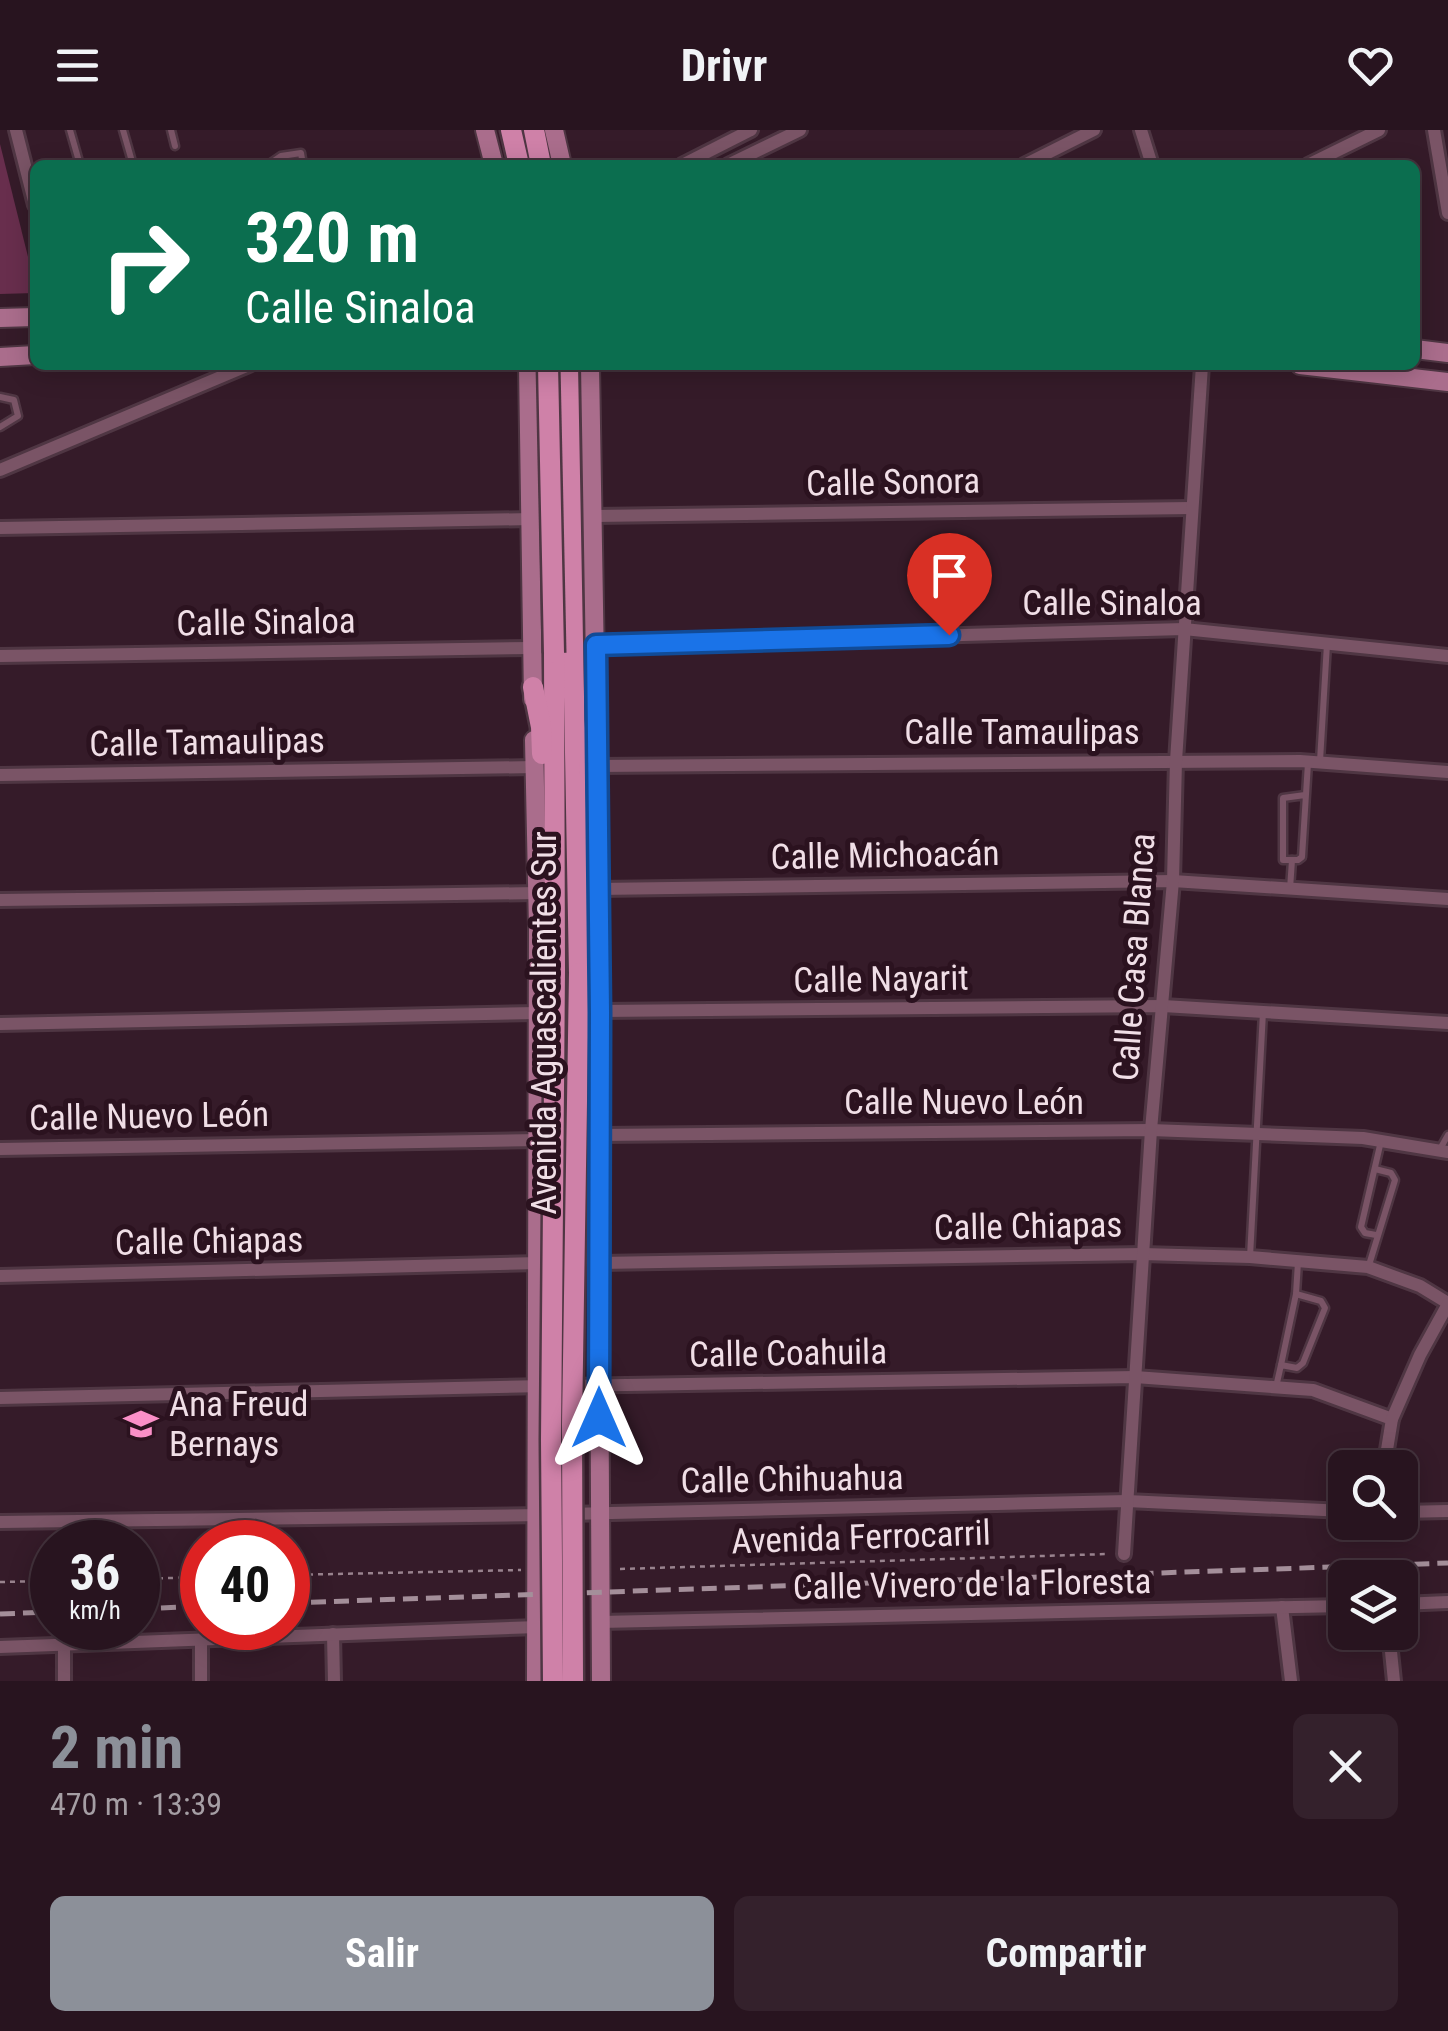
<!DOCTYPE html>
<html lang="es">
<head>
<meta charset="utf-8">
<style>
	:root { --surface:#28141f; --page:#34212c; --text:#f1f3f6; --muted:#a59ea4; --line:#44333d; --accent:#8c9099 }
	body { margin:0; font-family:"Roboto Condensed",sans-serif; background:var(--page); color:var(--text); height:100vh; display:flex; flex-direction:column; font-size:38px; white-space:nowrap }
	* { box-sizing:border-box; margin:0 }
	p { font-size:32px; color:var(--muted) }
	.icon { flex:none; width:55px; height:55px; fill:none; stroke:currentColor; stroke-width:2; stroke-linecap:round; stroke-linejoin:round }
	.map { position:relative; height:1551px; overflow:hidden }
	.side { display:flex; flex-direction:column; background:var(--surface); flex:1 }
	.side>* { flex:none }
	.hud { position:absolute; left:30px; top:30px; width:1390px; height:210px; border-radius:15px; box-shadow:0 5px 25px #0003,0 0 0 2px var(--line); background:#0b6e4f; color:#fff; overflow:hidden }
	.buttons { position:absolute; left:1328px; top:1320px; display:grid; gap:20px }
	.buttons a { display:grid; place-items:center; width:90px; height:90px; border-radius:15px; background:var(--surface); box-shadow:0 5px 25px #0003,0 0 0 2px var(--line); font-size:50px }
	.speed { position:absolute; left:30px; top:1390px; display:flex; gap:20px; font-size:50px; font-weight:700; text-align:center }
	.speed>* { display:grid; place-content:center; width:130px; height:130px; border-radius:50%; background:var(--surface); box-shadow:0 5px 25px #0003,0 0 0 2px var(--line); line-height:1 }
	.speed small { font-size:25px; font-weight:400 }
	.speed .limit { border:15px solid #d22; background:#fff; color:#111 }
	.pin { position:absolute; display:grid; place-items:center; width:85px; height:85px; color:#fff; margin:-102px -42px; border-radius:50% 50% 50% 0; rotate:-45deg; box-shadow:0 0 10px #0007 }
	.pin .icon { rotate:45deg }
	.me { position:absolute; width:110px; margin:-55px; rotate:0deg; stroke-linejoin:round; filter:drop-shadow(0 0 8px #0008) }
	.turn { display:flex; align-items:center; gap:35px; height:210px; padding:0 50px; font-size:45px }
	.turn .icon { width:130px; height:130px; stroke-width:2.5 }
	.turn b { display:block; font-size:70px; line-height:85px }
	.round { display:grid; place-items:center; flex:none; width:105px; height:105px; border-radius:15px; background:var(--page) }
	.overview { display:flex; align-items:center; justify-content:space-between; height:170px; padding:0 50px }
	h1 { font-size:60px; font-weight:700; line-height:75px; color:var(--accent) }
	.primary-button { display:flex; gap:20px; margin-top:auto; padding:20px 50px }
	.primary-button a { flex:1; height:115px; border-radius:15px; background:var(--accent); color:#fff; font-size:40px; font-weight:700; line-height:115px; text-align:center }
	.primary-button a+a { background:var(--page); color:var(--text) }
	header { display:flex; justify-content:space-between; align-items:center; height:130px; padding:0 50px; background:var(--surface); font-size:45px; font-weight:700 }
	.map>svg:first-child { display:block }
</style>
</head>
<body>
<header><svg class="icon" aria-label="menu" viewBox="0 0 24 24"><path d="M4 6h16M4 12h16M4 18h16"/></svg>Drivr<svg class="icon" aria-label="heart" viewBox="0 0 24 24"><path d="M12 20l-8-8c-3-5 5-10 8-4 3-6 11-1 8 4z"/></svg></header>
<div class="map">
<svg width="1448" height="1551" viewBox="0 0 1448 1551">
	<rect width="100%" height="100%" fill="#351b29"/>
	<polygon fill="#682e4d" points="0,14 35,155 35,163 0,164"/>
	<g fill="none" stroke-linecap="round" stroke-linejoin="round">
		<g stroke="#4f3643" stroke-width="11">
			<g id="lane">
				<polyline points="70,0 80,35"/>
				<polyline points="123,0 131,28"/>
				<polyline points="171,0 175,16"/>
				<polyline points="268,35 281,26 301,23 303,35"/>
				<polyline points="0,267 14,270 18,286 0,297"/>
				<polyline points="1320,631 1327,514"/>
				<polyline points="1305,665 1283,668 1283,730 1298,730 1302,727 1308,633"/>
				<polyline points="1290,759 1292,730"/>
				<polyline points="1440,1019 1448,1005"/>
				<polyline points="1376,1105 1365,1103 1361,1097 1381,1011"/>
				<polyline points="1250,1127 1263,882"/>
				<polyline points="1369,1135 1395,1050 1391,1043 1375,1039"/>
				<polyline points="1281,1235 1296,1164 1298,1132"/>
				<polyline points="1276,1257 1281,1235 1297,1238 1303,1233 1325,1178 1321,1171 1296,1164"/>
			</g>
		</g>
		<g stroke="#4f3643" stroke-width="18">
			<g id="street">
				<polyline points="16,0 35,75"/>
				<polyline points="1141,0 1152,35"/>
				<polyline points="1434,0 1448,83"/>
				<polyline points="682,35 751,0"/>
				<polyline points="728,35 800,0"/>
				<polyline points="1024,35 1094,0"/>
				<polyline points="1308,35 1379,0"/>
				<polyline points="0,340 249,235"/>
				<polyline points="594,386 1192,378"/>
				<polyline points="0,398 532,389"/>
				<polyline points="595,515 1184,499 1448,526"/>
				<polyline points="0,526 532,518"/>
				<polyline points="596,636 1300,631 1448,642"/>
				<polyline points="0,645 535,637"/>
				<polyline points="598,759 1173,751 1448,769"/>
				<polyline points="0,770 538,763"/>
				<polyline points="600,881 1163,876 1448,893"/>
				<polyline points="0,894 537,883"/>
				<polyline points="599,1005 1151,1000 1363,1008 1448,1022"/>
				<polyline points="0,1019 538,1010"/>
				<polyline points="600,1133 1143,1124 1250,1127 1368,1137 1420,1156 1448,1173"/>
				<polyline points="0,1146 539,1133"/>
				<polyline points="565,1256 1135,1247 1313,1260 1392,1289"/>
				<polyline points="0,1268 545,1256"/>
				<polyline points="1384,1338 1392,1289 1420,1225 1448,1174"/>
				<polyline points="1400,1382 1448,1381"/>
				<polyline points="568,1384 1127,1371 1345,1381"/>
				<polyline points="0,1392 543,1385"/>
				<polyline points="1124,1424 1151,1000 1173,751 1176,631 1202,235"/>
				<polyline points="1400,1474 1448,1472"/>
				<polyline points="1282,1477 1291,1551"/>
				<polyline points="600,1492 1345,1476"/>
				<polyline points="1389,1502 1394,1551"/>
				<polyline points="333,1504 334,1551"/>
				<polyline points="201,1509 201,1551"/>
				<polyline points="64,1514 64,1551"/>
				<polyline points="0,1517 538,1497"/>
			</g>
		</g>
		<g stroke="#4f3643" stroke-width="22">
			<g id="secondary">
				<polyline points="485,0 494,35"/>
				<polyline points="554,0 562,35"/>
				<polyline points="0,188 35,187"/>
				<polyline points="1415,219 1448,223"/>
				<polyline points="0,227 35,225"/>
				<polyline points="528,235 533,569"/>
				<polyline points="590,235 596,596"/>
				<polyline points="1300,235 1448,252"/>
				<polyline points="534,610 538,798 536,1551"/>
				<polyline points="596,627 601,1551"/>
			</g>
		</g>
		<g stroke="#4f3643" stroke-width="25">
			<g id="primary">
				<polyline points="511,0 519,35"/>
				<polyline points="534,0 541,35"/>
				<polyline points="568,235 579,843"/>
				<polyline points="554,523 555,841"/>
				<polyline points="533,557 541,597 542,624"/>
				<polyline points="589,640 596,582"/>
			</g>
		</g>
		<g stroke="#99838e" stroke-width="2.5" stroke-dasharray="5 5" stroke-linecap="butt">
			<polyline points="620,1439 1107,1424"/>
			<polyline points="288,1445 521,1440"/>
			<polyline points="138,1449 202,1447"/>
			<polyline points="0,1452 52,1451"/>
		</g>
		<use href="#lane" stroke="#7a5466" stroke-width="6"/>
		<use href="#street" stroke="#7a5466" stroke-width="12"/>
		<use href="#secondary" stroke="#aa6d8c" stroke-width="18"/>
		<use href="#primary" stroke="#cf81a8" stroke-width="20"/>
		<g stroke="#a48f9a" stroke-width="5" stroke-dasharray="15 8" stroke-linecap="butt">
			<polyline points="288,1473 1448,1433"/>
			<polyline points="138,1479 202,1476"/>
			<polyline points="0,1484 52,1482"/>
		</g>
		<g stroke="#4f3643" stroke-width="25" stroke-linecap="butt">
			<g id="primary-bridge">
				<polyline points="548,235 554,523"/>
				<polyline points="553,1551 551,1310 555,841"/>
				<polyline points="573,1551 572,1295 579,843"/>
			</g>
		</g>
		<use href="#primary-bridge" stroke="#cf81a8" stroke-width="20"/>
	</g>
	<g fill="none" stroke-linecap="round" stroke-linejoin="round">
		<g stroke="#114b97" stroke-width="25">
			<polyline id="route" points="599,1288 600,882 596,515 949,505"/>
		</g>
		<use href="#route" stroke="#1a73e8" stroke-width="18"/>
	</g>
	<defs>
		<g id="school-bare" transform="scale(2.7)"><path d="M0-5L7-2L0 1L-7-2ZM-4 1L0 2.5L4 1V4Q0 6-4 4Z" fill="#fa8fc7" stroke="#2b121f" stroke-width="2.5" paint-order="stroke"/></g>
	</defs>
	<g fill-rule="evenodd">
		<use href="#school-bare" x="141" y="1294"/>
	</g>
	<g text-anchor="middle" stroke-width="10" stroke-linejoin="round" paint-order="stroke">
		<g font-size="35" fill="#f0dee6" stroke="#2b121f">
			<text transform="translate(893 352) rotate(-1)" y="12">Calle Sonora</text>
			<text x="1112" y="485">Calle Sinaloa</text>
			<text transform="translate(266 492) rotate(-1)" y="12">Calle Sinaloa</text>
			<text x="1022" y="614">Calle Tamaulipas</text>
			<text transform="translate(207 612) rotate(-1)" y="12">Calle Tamaulipas</text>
			<text transform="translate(885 725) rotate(-1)" y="12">Calle Michoacán</text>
			<text transform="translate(1134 827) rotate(-86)" y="12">Calle Casa Blanca</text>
			<text transform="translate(881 849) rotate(-1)" y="12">Calle Nayarit</text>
			<text transform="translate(544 893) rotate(-90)" y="12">Avenida Aguascalientes Sur</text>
			<text x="964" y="984">Calle Nuevo León</text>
			<text transform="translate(149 986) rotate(-1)" y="12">Calle Nuevo León</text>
			<text transform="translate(1028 1096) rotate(-1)" y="12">Calle Chiapas</text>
			<text transform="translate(209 1111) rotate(-1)" y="12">Calle Chiapas</text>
			<text transform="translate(788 1223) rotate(-1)" y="12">Calle Coahuila</text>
			<text transform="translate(792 1349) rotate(-1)" y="12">Calle Chihuahua</text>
			<text transform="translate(861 1407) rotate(-2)" y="12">Avenida Ferrocarril</text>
			<text transform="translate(972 1454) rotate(-1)" y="12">Calle Vivero de la Floresta</text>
		</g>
		<g font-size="35" fill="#f0dee6" stroke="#2b121f" text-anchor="start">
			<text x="169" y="1286">Ana Freud<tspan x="169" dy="40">Bernays</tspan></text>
		</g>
	</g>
</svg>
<div class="buttons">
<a><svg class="icon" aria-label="search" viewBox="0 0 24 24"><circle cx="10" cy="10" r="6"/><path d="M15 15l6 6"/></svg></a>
<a><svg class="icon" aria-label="layers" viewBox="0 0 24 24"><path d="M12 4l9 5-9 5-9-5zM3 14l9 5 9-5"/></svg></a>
</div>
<div class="speed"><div>36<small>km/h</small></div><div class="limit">40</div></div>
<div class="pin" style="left:949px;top:505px;background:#d93025"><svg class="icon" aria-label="arrive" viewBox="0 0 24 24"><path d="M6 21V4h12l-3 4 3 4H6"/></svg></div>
<svg class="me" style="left:599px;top:1288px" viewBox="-20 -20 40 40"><path d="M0-17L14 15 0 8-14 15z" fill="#1a73e8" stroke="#fff" stroke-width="4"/></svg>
<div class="hud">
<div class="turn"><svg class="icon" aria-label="right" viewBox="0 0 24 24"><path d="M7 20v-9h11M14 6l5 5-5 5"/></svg><div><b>320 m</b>Calle Sinaloa</div></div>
</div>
</div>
<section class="side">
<div class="overview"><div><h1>2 min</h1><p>470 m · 13:39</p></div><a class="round"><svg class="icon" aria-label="close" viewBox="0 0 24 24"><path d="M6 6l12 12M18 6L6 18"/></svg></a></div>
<div class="primary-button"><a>Salir</a><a>Compartir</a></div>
</section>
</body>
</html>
